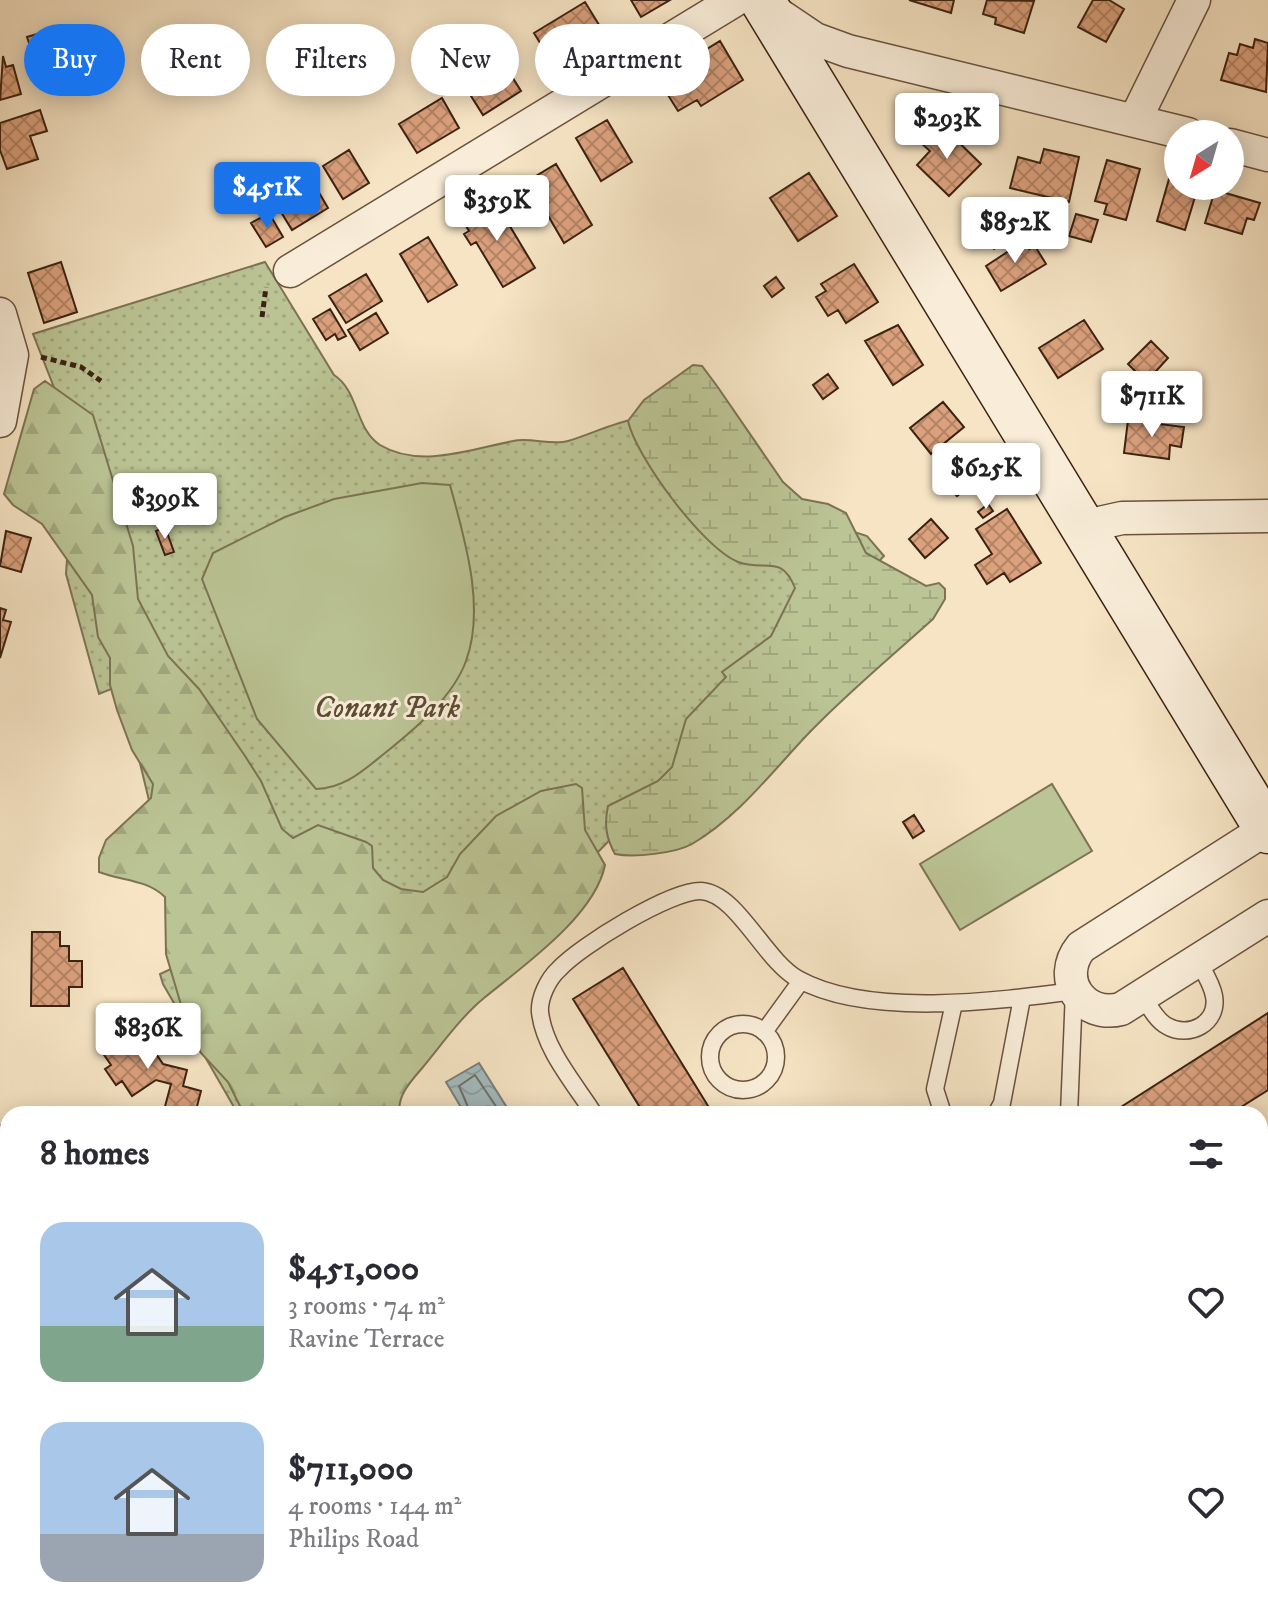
<!DOCTYPE html>
<meta charset="utf-8">
<style>
body{margin:0;font-family:"IM FELL DW Pica",serif;background:#f7f7f7;color:#2b2b33;height:100vh;display:flex;flex-direction:column;font-size:30px;white-space:nowrap}
*{box-sizing:border-box;margin:0}
p{font-size:26px;color:#7c7c81}
.icon{flex:none;width:44px;height:44px;fill:none;stroke:currentColor;stroke-width:2;stroke-linecap:round;stroke-linejoin:round}
.map{position:relative;flex:1;overflow:hidden}
.side{position:absolute;left:0px;top:1106px;width:1268px;height:512px;display:flex;flex-direction:column;background:#fff;border-radius:24px 24px 0 0;box-shadow:0 4px 20px #0003}
.side>*{flex:none}
.guide{position:absolute;left:24px;top:24px;width:800px;height:72px;display:flex;gap:16px}
.needle{width:52px;rotate:217deg}
.tools{position:absolute;left:1164px;top:120px;display:grid;gap:16px}
.tools a{display:grid;place-items:center;width:80px;height:80px;border-radius:50%;background:#fff;box-shadow:0 4px 20px #0003;font-size:40px}
.price{position:absolute;translate:-50% -68px;padding:0 18px;border-radius:8px;background:#fff;color:#222;font-size:26px;line-height:52px;filter:drop-shadow(0 2px 4px #0008)}
.price::after{content:'';position:absolute;left:50%;top:48px;width:24px;height:18px;margin-left:-12px;background:inherit;clip-path:polygon(0 0,100% 0,50% 100%)}
.price.active{background:#1a73e8;color:#fff}
ul{padding:0;list-style:none}
li{display:flex;align-items:center;gap:24px;height:200px;padding:0 40px}
li span{display:grid;place-items:center;flex:none;width:224px;height:160px;border-radius:24px;color:#555}
li>.icon{margin-inline-start:auto}
span .icon{width:96px;height:96px;fill:#fffc;stroke-width:1}
li b{font-size:34px}
h2{display:flex;justify-content:space-between;align-items:center;height:96px;padding:0 40px;font-size:34px}
.pill{padding:0 28px;border-radius:36px;background:#fff;box-shadow:0 4px 20px #0003;font-size:28px;line-height:72px}
.pill.active{background:#1a73e8;color:#fff}
.map>svg:first-child{display:block}
</style>
<div class="map">
<svg width="1268" height="1618" viewBox="0 0 1268 1618">
<defs>
<pattern id="grass-dots" width="8" height="8" patternUnits="userSpaceOnUse" patternTransform="scale(2)"><rect width="8" height="8" fill="#bbc495"/><path d="M2 2h.1M6 6h.1" fill="none" stroke="#a2a87f" stroke-width="1.8" stroke-linecap="round"/></pattern>
<pattern id="forest-firs" width="22" height="20" patternUnits="userSpaceOnUse" patternTransform="scale(2)"><rect width="22" height="20" fill="#bbc495"/><path d="M5 1l3.5 6h-7zM16 11l3.5 6h-7z" fill="#a2a87f"/></pattern>
<pattern id="wetland-marsh" width="20" height="14" patternUnits="userSpaceOnUse" patternTransform="scale(2)"><rect width="20" height="14" fill="#bbc495"/><path d="M1 5h8M5 5V1M11 12h8M15 12V8" fill="none" stroke="#a2a87f"/></pattern>
<pattern id="water-waves" width="16" height="10" patternUnits="userSpaceOnUse" patternTransform="scale(2)"><rect width="16" height="10" fill="#a3bbbf"/><path d="M0 5q4-4 8 0t8 0" fill="none" stroke="#8da0a3"/></pattern>
<pattern id="building-cross-hatch" width="8" height="8" patternUnits="userSpaceOnUse" patternTransform="scale(2)"><rect width="8" height="8" fill="#dba17d"/><path d="M0 0l8 8M0 8l8-8" fill="none" stroke="#b38365"/></pattern>
</defs>
<rect width="100%" height="100%" fill="#f6e4c4"/>
<filter id="stains"><feTurbulence type="fractalNoise" baseFrequency=".0025" numOctaves="4"/><feColorMatrix values="0 0 0 0 .2 0 0 0 0 .09 0 0 0 0 .02 0 0 0 .5 -.17"/></filter>
<radialGradient id="worn" r=".72"><stop offset=".6" stop-color="#630" stop-opacity="0"/><stop offset="1" stop-color="#630" stop-opacity=".3"/></radialGradient>
<path fill="url(#grass-dots)" stroke="#7c7353" stroke-width="2" d="M265 262 334 375C359 391 355 429 380 445 420 469 472 449 513 441 530 437 552 446 568 441 591 434 613 423 638 418L845 529 867 536 884 556 345 1114H238L163 984 160 974 188 961 121 685 99 694 66 574 74 457 55 390 33 334Z
M1260 1582 1268 1590V1618H1189L1194 1610H1260Z"/>
<path fill="url(#forest-firs)" stroke="#7c7353" stroke-width="2" d="M45 381 93 415 133 546 138 599 168 656 199 689 245 756 261 781 282 829 293 838 318 825 366 842 372 846 373 868 383 880 401 889 423 892 447 877 460 854 496 816 541 791 576 784 582 788 585 830 605 865C595 916 523 966 484 998 461 1017 442 1044 423 1067 412 1080 396 1096 400 1114H244L228 1082 201 1053 189 1032 166 954 165 897C146 879 122 881 99 872V858L106 840 151 798 153 784 132 750 117 710 110 685V658L98 637 92 595 42 524 13 505 4 494 34 389Z
M0 1545 8 1558V1610H46L60 1618H0Z
M631 1610H666L665 1618H630Z"/>
<path fill="url(#wetland-marsh)" stroke="#7c7353" stroke-width="2" d="M693 365 702 366 717 386 783 482 802 499 828 504 846 513 866 553 926 586 939 583 945 589V599L933 619C891 657 846 694 807 735 771 773 738 817 692 844 676 853 634 858 615 854 606 838 604 824 608 806L658 781 672 767 686 719 726 677 722 672 771 636 795 588C781 553 765 572 738 562 703 548 636 457 628 421L644 400Z"/>
<path fill="#bbc495" stroke="#7c7353" stroke-width="2" d="M422 483 450 485C464 537 486 607 466 661 453 697 415 729 385 753 365 769 344 789 316 789L257 719 202 579 213 553 285 517 334 499Z
M1052 784 1092 851 960 930 920 864Z"/>
<path fill="url(#water-waves)" stroke="#7a7e79" stroke-width="2" d="M479 1063 511 1114H465L446 1082Z"/>
<g fill="none" stroke-linecap="round" stroke-linejoin="round">
<path stroke="#706e68" stroke-width="2" d="M471 1114 459 1086 475 1075 501 1114"/>
</g>
<path fill="url(#building-cross-hatch)" stroke="#3c2211" stroke-width="2" d="M631 0H670L641 17Z
M909 0H954L951 13Z
M987 0 1034 1 1024 33 995 24 996 18 983 14Z
M1093 0H1109L1124 9 1106 42 1078 27Z
M585 2 607 38 556 69 534 33Z
M316 27 317 43 299 45 297 29Z
M54 29 62 53 35 61 27 37Z
M1255 39 1268 43 1266 92 1221 80 1229 53 1237 55 1240 44 1253 48Z
M720 41 743 80 701 106 697 100 678 111 663 87 682 76 676 68Z
M496 51 521 91 483 115 466 88 484 77 476 63Z
M3 56 6 67 13 65 21 94 0 100Z
M442 98 459 128 417 153 399 124Z
M40 110 47 131 30 136 38 159 7 169 0 150V123Z
M607 120 632 162 601 181 576 138Z
M940 124 981 164 949 196 917 165 930 151 921 143Z
M1044 149 1079 157 1069 202 1010 188 1018 157 1040 163Z
M349 150 369 183 343 199 323 166Z
M1107 160 1140 169 1126 220 1104 214 1107 204 1095 201Z
M556 164 592 225 564 243 543 207 535 212 524 194 531 190 526 182Z
M304 167 328 208 292 230 267 189Z
M809 173 837 216 798 241 770 198Z
M1169 179 1178 181V186L1198 187 1185 230 1157 221Z
M1215 190 1260 203 1254 220 1247 218 1242 234 1205 223Z
M493 198 535 268 503 287 476 242 471 245 464 234 469 231 461 218Z
M269 213 283 237 266 247 251 223Z
M1007 214 1019 234 994 249 982 229Z
M1076 214 1098 220 1091 242 1069 236Z
M428 237 457 285 428 302 400 254Z
M1024 241 1029 249 1035 246 1046 264 1001 291 986 266Z
M61 262 77 312 44 323 28 273Z
M854 264 878 302 846 323 838 310 828 316 816 297 826 291 821 284Z
M366 274 382 301 346 323 329 296Z
M776 277 784 288 772 297 764 286Z
M330 309 346 336 338 340 335 334 326 340 313 319Z
M376 313 388 333 360 350 348 330Z
M1084 320 1103 349 1058 378 1039 348Z
M898 325 923 365 893 385 865 341Z
M1151 341 1168 358 1146 382 1128 364Z
M828 374 838 388 823 399 813 385Z
M943 402 964 427 931 454 910 428Z
M1128 420 1184 427 1181 447 1170 445 1169 459 1124 453Z
M967 446 988 471 957 496 936 472Z
M988 504 993 511 983 518 978 512Z
M1007 509 1041 563 1010 582 1004 573 987 584 975 565 992 554 976 529Z
M931 519 948 538 925 558 909 539Z
M165 527 174 552 165 555 156 531Z
M6 531 31 538 21 572 0 566Z
M0 608 6 610 3 620 11 622 0 658Z
M914 815 924 831 913 838 903 822Z
M32 932H60V946H69V961H82V987H69V1006H31Z
M623 968 713 1114H644L573 999Z
M1268 1013V1090L1230 1114H1110Z
M136 1024 163 1064 187 1070 183 1086 201 1091 195 1114H163L171 1084 156 1080 132 1096 122 1081 116 1085 105 1069 111 1065 100 1049Z
M8 1392V1426L0 1419V1400Z
M200 1610H217L212 1618 198 1613Z
M299 1610H329L341 1618H293Z
M547 1610H584L578 1618H557Z
M769 1610H828L825 1618H766Z
M914 1610H979L976 1618H912Z"/>
<g fill="none" stroke-linecap="round" stroke-linejoin="round">
<g stroke="#6a523e" stroke-width="19">
<path id="service" d="M1143 996C1149 1006 1156 1020 1167 1026 1189 1039 1219 1023 1214 996 1212 984 1204 972 1198 961
M710 1057a33 33 0 1 1 66 0a33 33 0 1 1-66 0Z
M764 1032 801 981
M594 1114C575 1084 544 1049 540 1012 539 998 548 979 559 969 580 946 671 890 701 891 737 893 764 960 798 979 868 1018 998 1001 1074 991L1069 1114
M943 1114 935 1089 954 1003
M996 1114 1002 1103 1022 998
M729 1618 732 1610
M1012 1618 1015 1610"/>
</g>
<g stroke="#6a523e" stroke-width="35">
<path id="minor" d="M772 10 815 39 848 51 1188 134
M1135 120 1194 0
M1230 145 1268 155
M290 271 735 0
M0 314 12 355 0 421
M1081 527 1122 518 1268 516
M1266 829 1081 947C1055 979 1083 1019 1121 1009L1268 916
M0 1142 8 1153
M0 1326 8 1319
M439 1610 451 1618"/>
</g>
<g stroke="#3c2211" stroke-width="47">
<path id="secondary" d="M762 0 1268 831"/>
</g>
<path stroke="#3c2211" stroke-width="5" stroke-dasharray="6 4" stroke-linecap="butt" d="M262 317 266 287
M41 357 81 367 101 381"/>
<use href="#service" stroke="#f9edd9" stroke-width="16"/>
<use href="#minor" stroke="#f9edd9" stroke-width="32"/>
<use href="#secondary" stroke="#f9edd9" stroke-width="44"/>
</g>
<g text-anchor="middle" stroke-width="6" stroke-linejoin="round" paint-order="stroke">
<g font-size="30" font-style="italic" fill="#5c4a32" stroke="#f9edd9">
<text x="387" y="717">Conant Park</text>
</g>
</g>
<rect width="100%" height="100%" filter="url(#stains)"/>
<rect width="100%" height="100%" fill="url(#worn)"/>
</svg>
<div class="tools">
<a><svg class="needle" viewBox="-14 -14 28 28"><path d="M0-13l5 13h-10z" fill="#e53935"/><path d="M0 13l5-13h-10z" fill="#7c7c81"/></svg></a>
</div>
<b class="price" style="left:947px;top:161px">$293K</b>
<b class="price active" style="left:267px;top:230px">$451K</b>
<b class="price" style="left:497px;top:243px">$359K</b>
<b class="price" style="left:1015px;top:265px">$852K</b>
<b class="price" style="left:1152px;top:439px">$711K</b>
<b class="price" style="left:986px;top:511px">$625K</b>
<b class="price" style="left:165px;top:541px">$399K</b>
<b class="price" style="left:148px;top:1071px">$836K</b>
<div class="guide">
<a class="pill active">Buy</a>
<a class="pill">Rent</a>
<a class="pill">Filters</a>
<a class="pill">New</a>
<a class="pill">Apartment</a>
</div>
<section class="side">
<h2>8 homes<svg class="icon" aria-label="filters" viewBox="0 0 24 24"><path d="M4 7h16M4 17h16"/><circle cx="9" cy="7" r="2"/><circle cx="15" cy="17" r="2"/></svg></h2>
<ul>
<li><span style="background:linear-gradient(#a9c7e8 65%,#7fa58c 0)"><svg class="icon" aria-label="home" viewBox="0 0 24 24"><path d="M3 11l9-7 9 7M6 9v11h12V9"/></svg></span><div><b>$451,000</b><p>3 rooms · 74 m²</p><p>Ravine Terrace</p></div><svg class="icon" aria-label="heart" viewBox="0 0 24 24"><path d="M12 20l-8-8c-3-5 5-10 8-4 3-6 11-1 8 4z"/></svg></li>
<li><span style="background:linear-gradient(#a9c7e8 70%,#9aa5b1 0)"><svg class="icon" aria-label="home" viewBox="0 0 24 24"><path d="M3 11l9-7 9 7M6 9v11h12V9"/></svg></span><div><b>$711,000</b><p>4 rooms · 144 m²</p><p>Philips Road</p></div><svg class="icon" aria-label="heart" viewBox="0 0 24 24"><path d="M12 20l-8-8c-3-5 5-10 8-4 3-6 11-1 8 4z"/></svg></li>
</ul>
</section>
</div>
